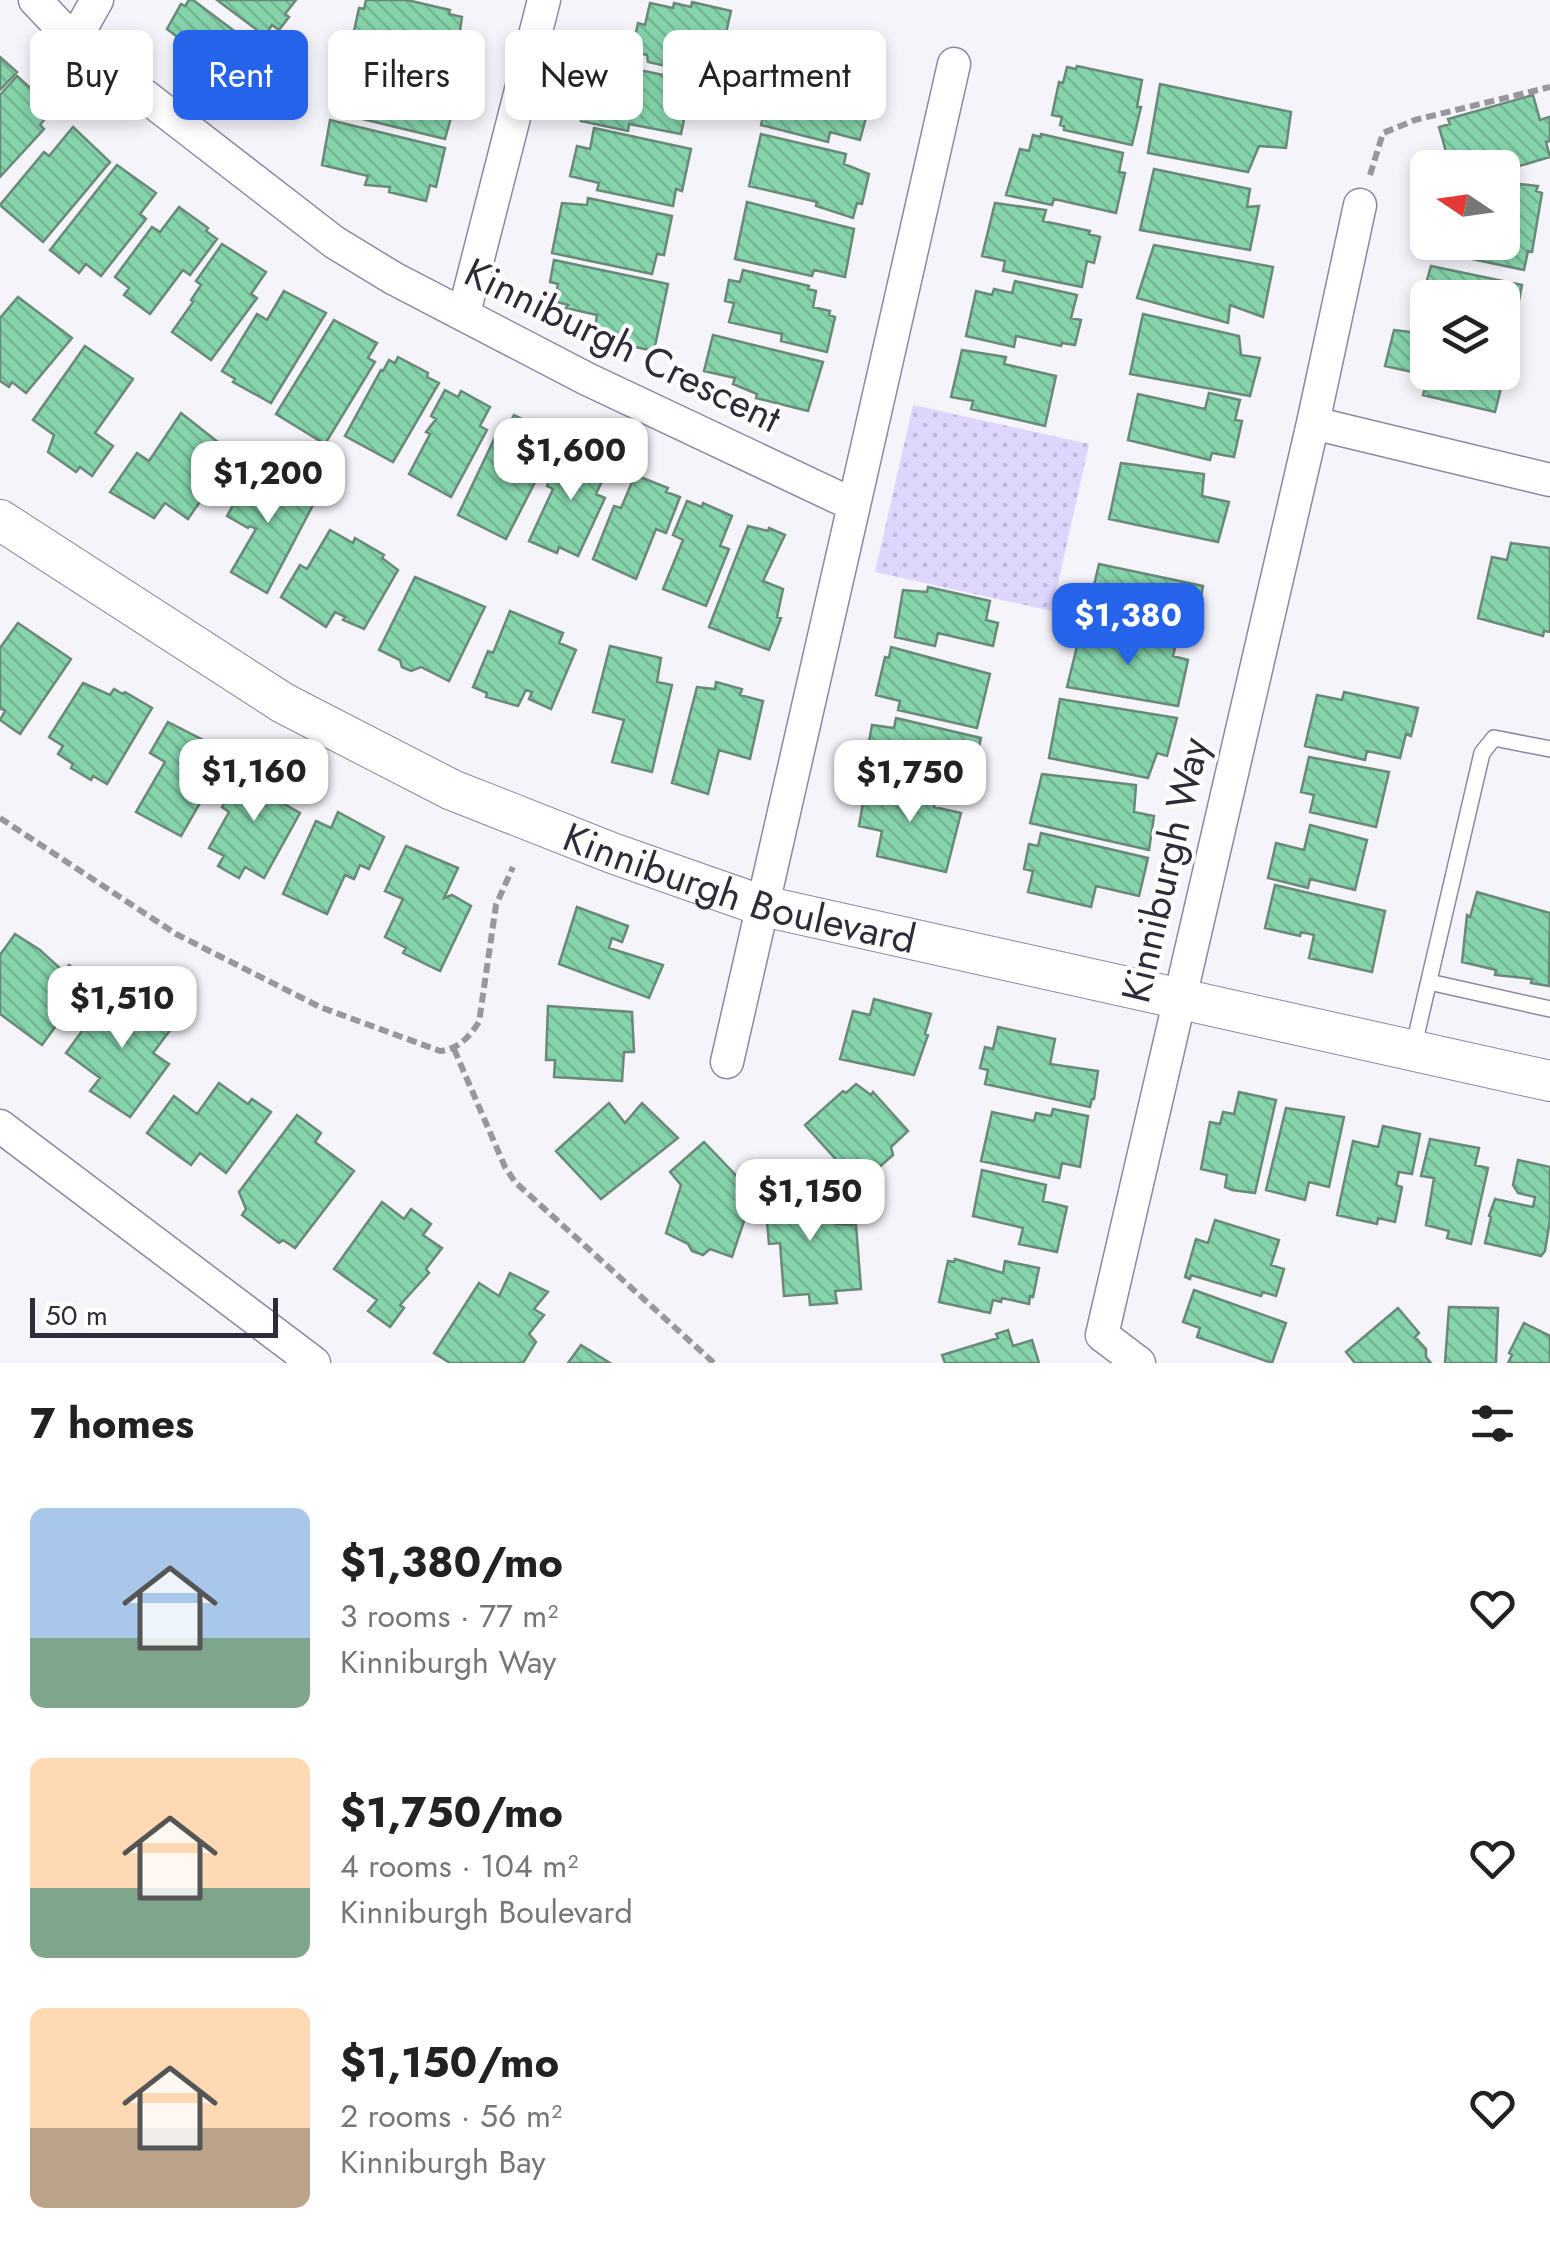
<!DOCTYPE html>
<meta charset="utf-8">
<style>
body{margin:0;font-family:Jost,sans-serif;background:#f6f6f6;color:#222;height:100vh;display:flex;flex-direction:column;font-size:38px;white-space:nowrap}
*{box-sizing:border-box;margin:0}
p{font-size:32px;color:#767676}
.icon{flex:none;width:55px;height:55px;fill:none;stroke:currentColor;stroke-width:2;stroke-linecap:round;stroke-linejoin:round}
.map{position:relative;height:1363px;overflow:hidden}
.panel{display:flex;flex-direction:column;background:#fff;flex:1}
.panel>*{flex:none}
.banner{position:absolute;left:30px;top:30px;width:1000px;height:90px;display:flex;gap:20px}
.needle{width:65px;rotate:283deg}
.controls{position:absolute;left:1410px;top:150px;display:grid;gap:20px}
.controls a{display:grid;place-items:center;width:110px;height:110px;border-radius:15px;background:#fff;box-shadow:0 5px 15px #0003;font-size:50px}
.scale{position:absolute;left:30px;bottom:25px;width:248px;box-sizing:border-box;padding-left:10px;border:5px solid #2f2c39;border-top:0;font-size:28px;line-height:35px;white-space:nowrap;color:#2f2c39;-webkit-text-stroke:8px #fff;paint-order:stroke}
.price{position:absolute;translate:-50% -85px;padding:0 22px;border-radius:20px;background:#fff;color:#222;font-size:32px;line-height:65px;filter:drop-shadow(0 2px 5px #0008)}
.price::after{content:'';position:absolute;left:50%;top:60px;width:30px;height:22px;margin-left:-15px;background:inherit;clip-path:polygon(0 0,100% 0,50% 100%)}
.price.active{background:#2563eb;color:#fff}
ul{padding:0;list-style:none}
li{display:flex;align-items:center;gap:30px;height:250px;padding:0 30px}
li span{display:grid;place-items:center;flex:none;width:280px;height:200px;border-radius:15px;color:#555}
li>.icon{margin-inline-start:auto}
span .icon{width:120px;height:120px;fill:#fffc;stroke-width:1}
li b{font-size:42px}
h2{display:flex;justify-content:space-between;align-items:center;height:120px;padding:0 30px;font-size:42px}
.chip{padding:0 35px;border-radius:15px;background:#fff;box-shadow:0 5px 15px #0003;font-size:35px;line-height:90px}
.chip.active{background:#2563eb;color:#fff}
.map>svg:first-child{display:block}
</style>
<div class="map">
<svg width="1550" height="1363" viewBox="0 0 1550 1363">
<defs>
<pattern id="grass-dots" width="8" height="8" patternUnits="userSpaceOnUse" patternTransform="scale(2.5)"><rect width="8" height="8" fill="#dfd6fd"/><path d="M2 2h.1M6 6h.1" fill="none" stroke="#c0b8da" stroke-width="1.8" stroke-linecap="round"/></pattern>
<pattern id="building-back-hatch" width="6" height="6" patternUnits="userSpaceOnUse" patternTransform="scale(2.5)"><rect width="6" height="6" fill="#85d4ab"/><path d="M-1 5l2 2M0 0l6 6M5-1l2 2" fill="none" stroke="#73b694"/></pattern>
</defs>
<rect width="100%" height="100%" fill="#f6f4fb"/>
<path fill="url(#grass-dots)" d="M913 405 1089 444 1052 611 875 572Z"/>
<path fill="url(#building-back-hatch)" stroke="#6a8978" stroke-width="2.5" d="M189 0H193L285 69 252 112 199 71 207 60 167 29 181 4 185 6Z
M217 0H296L285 14 289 17 279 30 272 25 265 36Z
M366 0H407L450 10 449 14 462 17 455 65 430 59 429 65 354 48 356 37 353 36 359 8 364 9Z
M692 2 731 11 716 77 648 62 647 55 632 51 638 23 645 25 650 3 673 8 674 3 691 7Z
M0 57 17 72 0 90Z
M363 59 427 74 426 77 435 79 433 88 438 89 437 93 452 96 449 110H453L445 139 350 116 354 97 346 96 352 68 360 70Z
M620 66 692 81 681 134 629 124 628 131 581 121 589 84 616 89Z
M1077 66 1142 80 1137 107H1141L1132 145 1064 130V126L1060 125 1062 117 1052 115 1059 82 1063 83 1067 67 1076 69Z
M774 70 858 87 857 91 863 93 859 108 868 110 860 140 830 132 828 142 761 125Z
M17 76 53 109 40 125 44 129 0 177V95Z
M1160 84 1291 112 1286 148 1259 146 1248 172 1148 153Z
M1533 95 1540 120 1549 117 1550 120V141L1546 142 1550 157 1502 171V168H1482L1480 164 1468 167 1465 158 1449 162 1439 127 1450 124 1448 119Z
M330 120 445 148 436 187 430 185 426 201 389 192 390 187 365 185 368 176 322 165Z
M73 127 110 162 43 242 0 205 44 152 49 156Z
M594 128 691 149 682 191 676 189 673 206 597 190 599 183 570 176 577 146 590 149Z
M761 134 846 154 844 164 869 174 862 204 857 203 853 218 816 206 817 202 749 186Z
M1041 134 1123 153 1119 172 1125 173 1116 213 1054 199 1052 205 1006 195 1020 149 1029 151 1033 135 1041 137Z
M117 165 156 193 140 214 146 219 101 276 86 264 79 273 50 250Z
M1154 169 1250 189 1247 207 1259 206 1250 250 1140 230Z
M1502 182 1538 186 1536 191 1542 193 1532 252 1528 251 1524 270 1448 254 1450 242H1502Z
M588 198 672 216 664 255 657 254 652 274 552 253 562 203 587 205Z
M747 202 854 229 845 277 814 270 812 276 735 259Z
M995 203 1046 210 1043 221 1090 231 1089 234 1100 237 1094 263 1087 261 1082 287 1003 271 1005 261 982 256Z
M179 207 208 228 206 231 217 239 190 275 183 270 150 314 124 295 129 288 115 277 152 227 160 232Z
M222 244 266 272 251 294 257 298 211 360 172 332 193 302 191 300 201 285 196 281Z
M1154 245 1273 267 1263 317 1230 305 1228 323 1137 298Z
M554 260 668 284 654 351 626 345 628 340 616 338V333L595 329 597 315 566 308 568 305 554 301 558 284 550 282Z
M1431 266 1522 285 1510 346 1502 345V298H1428V310L1419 308Z
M743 270 809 286 808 289 816 291 813 307 830 311 829 315 835 317 827 352 781 341 782 334 729 322 734 303 725 301 729 280 740 282Z
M1015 281 1077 295 1071 318 1081 320 1075 345 1062 343 1061 346 1016 336 1014 347 966 336 976 291 992 295 994 289 1012 293Z
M284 291 326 313 271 403 233 382 235 379 222 371 257 314 267 320Z
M18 297 72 338 26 393 12 382 9 387 0 381V318Z
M1143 314 1239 336 1241 355 1260 358 1250 396 1130 374Z
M334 320 377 343 368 358 375 362 325 444 276 414Z
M1394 330 1428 334V372L1418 369 1417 373 1385 366Z
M713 335 823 362 808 411 756 398 757 394 733 384 735 378 704 371Z
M85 346 133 379 95 433 113 446 92 476 80 467 76 472 48 452 54 435 33 420Z
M962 350 1006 357 1004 364 1056 376 1045 426 971 409 973 401 951 397Z
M398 357 428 373 427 377 439 383 393 462 345 436 381 370 383 371 389 360 395 363Z
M1429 372H1498L1497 379 1503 380 1495 412 1423 395Z
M445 390 458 397 461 391 490 407 480 426 487 430 451 497 409 474 430 434 426 432 436 419 431 416Z
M1209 393 1240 400 1235 420 1242 421 1234 457 1212 453 1210 460 1128 440 1138 394 1205 409Z
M181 413 233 454 188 519 165 503 154 518 110 492 137 453 149 461Z
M514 415 549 432 547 437 556 441 506 539 458 515 498 431 505 435Z
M565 446 609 466 596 494 605 498 578 556 559 547 557 553 529 541 553 489 547 486Z
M1121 463 1204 474 1202 496 1229 502 1218 542 1109 519Z
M255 466 302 490 298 496 313 505 267 593 231 572 256 529 250 526 248 528 227 516Z
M635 475 668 488 666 492 680 497 666 533 656 529 636 579 593 559 614 506 621 508Z
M687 501 702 507 703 503 732 516 720 546 729 549 706 606 663 589 683 540 673 535Z
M748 526 768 531 769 528 785 535 763 581 783 589 777 617 781 618 769 650 709 627Z
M330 530 353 543 355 538 384 555 382 558 398 570 364 629 343 620 345 617 335 612 326 627 281 597 300 565 307 569Z
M1511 543 1550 548V632L1544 631 1543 636 1478 618 1492 557 1507 560Z
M1099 564 1203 586 1195 629 1172 622 1168 635 1087 615Z
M415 577 485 607 449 681 421 667 411 671 402 667 400 660 379 650Z
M928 587 990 601 986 620 998 623 993 646 938 633 935 646 895 637 903 590 927 592Z
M510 611 563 633 559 643 576 650 551 709 529 699 532 692 526 690 518 706 486 697 487 693 473 687 488 651 493 653Z
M18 623 71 659 20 734 0 720 5 711 0 708V648Z
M1081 630 1176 644 1173 656 1188 660 1178 706 1067 687Z
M610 646 661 658 657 682 672 685 652 772 612 762 624 720 593 712Z
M891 647 990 674 977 728 898 710 900 701 876 695 885 657 889 658Z
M716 682 742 689 740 695 763 701 750 759 719 750 708 794 672 783 697 687 715 689Z
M83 683 110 695 114 689 123 694 125 692 152 708 107 784 93 776 91 780 71 768 73 764 58 754 63 746 49 737Z
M1344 692 1418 708 1411 736 1406 734 1400 758 1367 751 1365 760 1305 746 1317 695 1342 700Z
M1060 699 1177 718 1167 756 1157 753 1148 778 1049 758Z
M896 718 981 738 968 792 913 779 911 785 863 774 872 725 894 728Z
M168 722 217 747 207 763 219 770 181 836 136 812 165 762 150 753Z
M1309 757 1389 772 1376 827 1310 812 1314 795 1301 792Z
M245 764 287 786 279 801 300 813 264 878 245 867 239 878 218 866 224 856 209 848 229 812 222 807Z
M1042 774 1136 785 1134 812 1154 816 1149 850 1030 823Z
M867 779 937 796 934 807 961 813 946 872 877 856 882 831 859 826Z
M338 812 384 837 369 869 360 865 354 879 345 875 327 914 283 894 316 821 331 828Z
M1310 825 1367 840 1355 890 1310 879 1308 888 1268 878 1276 843 1304 850Z
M1041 833 1148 858 1139 896 1096 886 1091 907 1028 892 1033 871 1024 869 1029 844 1038 846Z
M406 846 458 868 444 898 452 895 471 906 440 971 403 953 406 948 385 937 403 899 385 891Z
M1275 885 1385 911 1372 972 1309 958 1314 935 1301 932 1300 936 1265 928Z
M1477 892 1550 913 1549 986 1531 983 1532 979 1495 975 1496 970 1462 962 1467 915 1470 917Z
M577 907 628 926 622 942 612 938 609 948 663 965 649 998 559 964Z
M15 934 40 950 64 972 69 965 89 980 42 1045 0 1014V955Z
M114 987 171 1029 153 1053 169 1064 130 1117 90 1091 100 1078 66 1053Z
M874 999 931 1014 925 1034 928 1035 914 1075 840 1059 853 1011 870 1015Z
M548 1006 632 1012 634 1052H624L622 1081 554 1077 555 1060H546Z
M998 1027 1055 1039 1050 1064 1098 1071 1094 1099H1092L1090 1107 985 1084 988 1070 980 1068 985 1047 993 1049Z
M219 1083 248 1104 252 1099 271 1112 226 1173 200 1153 191 1165 147 1133 174 1096 197 1114Z
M856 1084 871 1095 873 1092 908 1131 891 1147 893 1155 859 1185 805 1125 843 1091 846 1093Z
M1239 1092 1276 1100 1255 1193 1232 1190 1225 1187 1227 1175 1201 1169 1210 1122 1220 1124 1223 1112 1234 1114Z
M609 1103 625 1123 642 1103 678 1138 601 1199 556 1151Z
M1286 1108 1344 1117 1329 1187 1309 1182 1305 1200 1266 1190Z
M1053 1109 1088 1116 1080 1167 1062 1163 1059 1178 981 1161 992 1112 1034 1121 1036 1113 1051 1116Z
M297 1115 321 1133 315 1142 354 1171 295 1248 283 1240 279 1243 242 1215 246 1209 239 1192Z
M1383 1126 1420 1134 1412 1174 1399 1172 1396 1185 1402 1187 1395 1222 1378 1218 1377 1224 1337 1215 1353 1141 1378 1147Z
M1430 1139 1479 1148 1475 1165 1488 1168 1471 1244 1447 1238 1449 1231 1426 1225 1434 1178 1421 1176Z
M704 1142 746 1186 742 1204 749 1206 732 1257 710 1249 703 1255 692 1251 688 1244 666 1233 681 1185 670 1172Z
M1518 1160 1550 1167V1220L1545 1251 1541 1256 1485 1243 1491 1217 1489 1216 1495 1199 1533 1207 1535 1197 1518 1193 1513 1185Z
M982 1170 1046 1185 1043 1201 1067 1207 1057 1252 1019 1244 1023 1228 973 1216Z
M802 1174 808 1229 811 1228 810 1219 835 1217 836 1224 856 1225 861 1289 835 1291 837 1303 810 1305 809 1294 784 1296 780 1243 769 1244 763 1176Z
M382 1202 404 1219 411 1209 431 1224 423 1235 442 1248 426 1269 429 1273 400 1305 404 1308 390 1327 368 1311 377 1300 334 1269Z
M1215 1220 1279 1240 1271 1265 1284 1269 1276 1296 1263 1292 1261 1296 1191 1275 1190 1279 1185 1277 1196 1239 1208 1243Z
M955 1259 1003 1273 1005 1261 1039 1268 1033 1297 1030 1296 1029 1304 1002 1298 1001 1302 993 1300 990 1313 939 1302 948 1261 954 1262Z
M510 1273 548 1292 534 1309 544 1315 529 1334 536 1342 523 1363H450L434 1353 479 1283 499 1296Z
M1194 1290 1286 1323 1272 1363 1197 1337 1200 1328 1183 1322Z
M1449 1307 1498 1308 1496 1363H1445Z
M1398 1308 1419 1333 1415 1337 1426 1349V1357L1431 1363H1355L1346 1352Z
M1524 1323 1550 1336V1363H1508L1512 1355 1509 1353Z
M1008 1330 1013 1346 1032 1340 1039 1363H945L942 1355 998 1338 996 1334Z
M581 1345 610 1363H568Z"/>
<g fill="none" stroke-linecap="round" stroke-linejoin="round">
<g stroke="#8e87a4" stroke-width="18">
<path id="service" d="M1429 982 1550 1009
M1413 1049 1482 753 1494 738 1550 749"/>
</g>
<g stroke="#8e87a4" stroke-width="35">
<path id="minor" d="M35 0 74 41 334 242 393 278 587 379 854 505 727 1062
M74 41 97 0
M464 313 544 0
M1313 423 1550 480
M854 505 954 64
M0 1126 314 1363
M1139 1363 1102 1335 1313 423 1360 205"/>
</g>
<g stroke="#8e87a4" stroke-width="42">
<g id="tertiary">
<path id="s1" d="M0 520 283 703 452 790 612 853 763 906 1550 1081"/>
</g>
</g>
<path stroke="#9996a0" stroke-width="6" stroke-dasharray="10 5" stroke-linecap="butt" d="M1370 175 1383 133 1415 120 1550 87
M0 818 176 934 320 1007 440 1051C459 1049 469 1037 479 1022L496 905 513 867
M454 1049 505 1167 515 1182 714 1363"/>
<use href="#service" stroke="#fff" stroke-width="15"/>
<use href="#minor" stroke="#fff" stroke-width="32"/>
<use href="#tertiary" stroke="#fff" stroke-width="40"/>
</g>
<g text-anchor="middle" stroke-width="8" stroke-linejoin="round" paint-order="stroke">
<g font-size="40" fill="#2f2c39" stroke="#fff">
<text transform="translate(623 345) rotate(26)" y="14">Kinniburgh Crescent</text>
<text transform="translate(1165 870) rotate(-77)" y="14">Kinniburgh Way</text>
<text dy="14" stroke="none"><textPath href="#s1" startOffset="832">Kinniburgh Boulevard</textPath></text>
</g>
</g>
</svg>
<div class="controls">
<a><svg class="needle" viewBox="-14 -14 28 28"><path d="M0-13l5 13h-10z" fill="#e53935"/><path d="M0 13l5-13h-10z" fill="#767676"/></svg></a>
<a><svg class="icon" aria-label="layers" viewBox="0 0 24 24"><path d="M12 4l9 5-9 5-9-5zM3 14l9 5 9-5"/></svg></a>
</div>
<div class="scale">50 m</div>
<b class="price" style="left:571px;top:503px">$1,600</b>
<b class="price" style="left:268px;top:526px">$1,200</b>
<b class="price active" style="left:1128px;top:668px">$1,380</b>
<b class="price" style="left:254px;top:824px">$1,160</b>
<b class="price" style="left:910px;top:825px">$1,750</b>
<b class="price" style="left:122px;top:1051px">$1,510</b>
<b class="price" style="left:810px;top:1244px">$1,150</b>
<div class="banner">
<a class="chip">Buy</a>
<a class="chip active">Rent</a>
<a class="chip">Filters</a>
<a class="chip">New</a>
<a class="chip">Apartment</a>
</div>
</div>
<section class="panel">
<h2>7 homes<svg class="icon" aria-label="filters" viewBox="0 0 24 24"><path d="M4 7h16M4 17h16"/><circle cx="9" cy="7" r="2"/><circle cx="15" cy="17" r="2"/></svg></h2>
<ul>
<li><span style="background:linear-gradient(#a9c7e8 65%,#7fa58c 0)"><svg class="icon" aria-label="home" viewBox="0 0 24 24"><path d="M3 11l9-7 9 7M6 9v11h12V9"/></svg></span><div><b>$1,380/mo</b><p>3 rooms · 77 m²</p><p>Kinniburgh Way</p></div><svg class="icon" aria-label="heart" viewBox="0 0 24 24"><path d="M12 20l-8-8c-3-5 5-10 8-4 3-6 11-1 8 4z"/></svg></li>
<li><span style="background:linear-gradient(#ffd9b3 65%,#7fa58c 0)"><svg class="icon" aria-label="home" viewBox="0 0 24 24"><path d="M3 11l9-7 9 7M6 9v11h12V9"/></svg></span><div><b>$1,750/mo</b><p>4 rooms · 104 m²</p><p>Kinniburgh Boulevard</p></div><svg class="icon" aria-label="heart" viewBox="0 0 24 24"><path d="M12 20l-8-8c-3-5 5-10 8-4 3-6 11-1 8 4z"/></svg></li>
<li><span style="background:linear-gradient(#ffd9b3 60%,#b9a48a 0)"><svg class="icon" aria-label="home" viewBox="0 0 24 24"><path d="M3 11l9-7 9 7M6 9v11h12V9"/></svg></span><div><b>$1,150/mo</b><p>2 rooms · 56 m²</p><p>Kinniburgh Bay</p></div><svg class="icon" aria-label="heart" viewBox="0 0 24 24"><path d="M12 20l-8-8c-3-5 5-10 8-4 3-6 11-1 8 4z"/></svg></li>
</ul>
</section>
